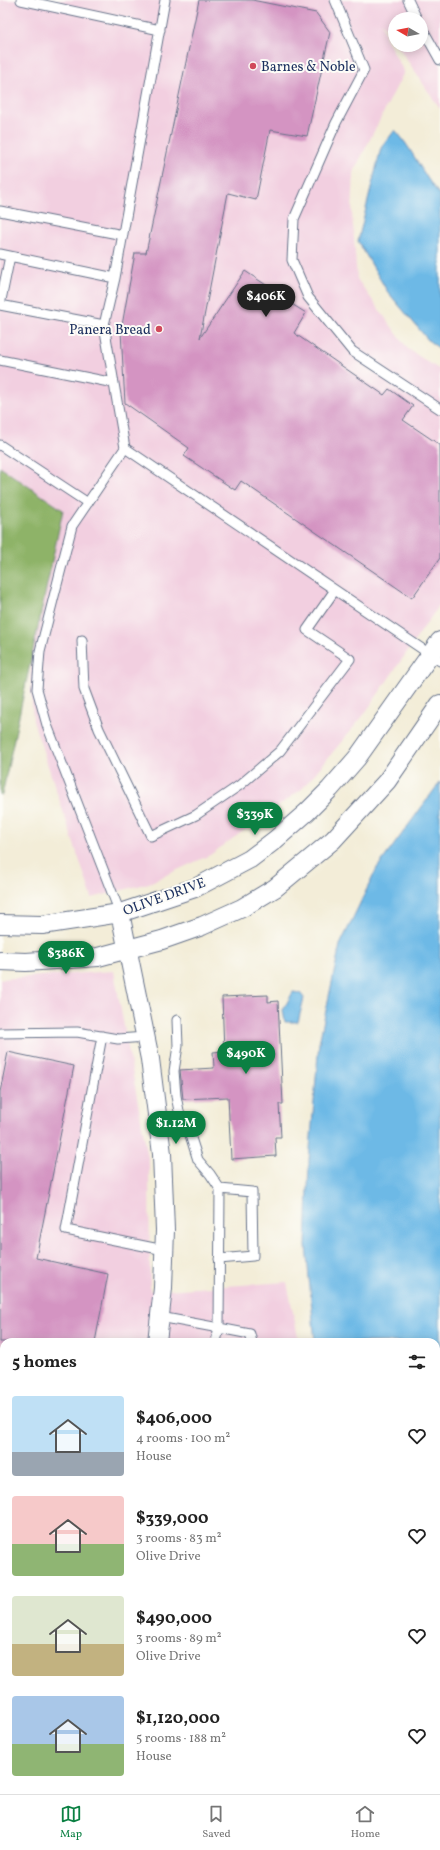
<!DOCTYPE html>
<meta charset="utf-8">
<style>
body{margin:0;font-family:Vollkorn,serif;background:#f6f6f6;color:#222;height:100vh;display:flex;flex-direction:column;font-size:15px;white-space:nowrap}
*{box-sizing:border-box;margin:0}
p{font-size:13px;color:#767676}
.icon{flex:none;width:22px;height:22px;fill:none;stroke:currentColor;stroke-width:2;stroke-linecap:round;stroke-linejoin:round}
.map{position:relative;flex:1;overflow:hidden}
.details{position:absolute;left:0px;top:1338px;width:440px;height:456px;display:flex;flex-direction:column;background:#fff;border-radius:12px 12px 0 0;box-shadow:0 2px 10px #0003}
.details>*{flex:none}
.needle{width:26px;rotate:279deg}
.buttons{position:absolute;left:388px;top:12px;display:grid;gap:8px}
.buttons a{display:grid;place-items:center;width:40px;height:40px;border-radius:50%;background:#fff;box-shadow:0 2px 10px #0003;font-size:20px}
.price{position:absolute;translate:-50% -34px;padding:0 9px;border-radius:14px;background:#0b8043;color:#fff;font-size:13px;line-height:26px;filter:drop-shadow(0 1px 2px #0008)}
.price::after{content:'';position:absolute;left:50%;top:24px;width:12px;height:9px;margin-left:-6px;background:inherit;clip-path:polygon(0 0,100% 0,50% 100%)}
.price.current{background:#222;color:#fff}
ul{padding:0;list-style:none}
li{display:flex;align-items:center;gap:12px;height:100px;padding:0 12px}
li span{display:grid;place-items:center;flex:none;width:112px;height:80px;border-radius:4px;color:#555}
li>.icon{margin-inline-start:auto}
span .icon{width:48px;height:48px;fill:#fffc;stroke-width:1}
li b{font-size:17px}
h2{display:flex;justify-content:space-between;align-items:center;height:48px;padding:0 12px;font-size:17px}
.dock{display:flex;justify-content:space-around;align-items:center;height:56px;border-top:1px solid #e0e0e0;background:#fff;font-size:11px;color:#767676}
.dock a{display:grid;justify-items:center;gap:2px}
.dock .current{color:#0b8043}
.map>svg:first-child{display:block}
</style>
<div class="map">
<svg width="440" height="1794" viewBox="0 0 440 1794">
<rect width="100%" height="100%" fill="#fdfcf7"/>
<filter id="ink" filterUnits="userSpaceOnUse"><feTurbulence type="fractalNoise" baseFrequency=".025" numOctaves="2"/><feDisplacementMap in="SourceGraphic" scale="8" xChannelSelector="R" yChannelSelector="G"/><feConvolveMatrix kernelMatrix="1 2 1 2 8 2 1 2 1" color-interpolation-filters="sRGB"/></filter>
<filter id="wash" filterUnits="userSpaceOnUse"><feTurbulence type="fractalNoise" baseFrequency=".012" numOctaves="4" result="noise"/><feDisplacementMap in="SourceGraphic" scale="16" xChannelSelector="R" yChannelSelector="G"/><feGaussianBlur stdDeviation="0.9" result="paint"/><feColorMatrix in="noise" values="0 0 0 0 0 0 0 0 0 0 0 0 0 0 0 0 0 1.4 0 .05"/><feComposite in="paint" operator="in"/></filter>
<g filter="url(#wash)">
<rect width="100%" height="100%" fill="#f3edd8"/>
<path fill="#f2cfe0" d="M0 0H440V109L397 45H421V19H395V42L381 22 386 38 404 72 354 171 352 213 357 279 408 349 440 370V604L363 716 302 789 210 855 149 883 92 898 33 721 30 677 53 513 0 472Z
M114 971 149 1163 150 1291 287 1282 299 1342H4V1734L0 1736V979Z"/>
<path fill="#b3d177" stroke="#67806a" d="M436 1703H440V1794H99L104 1790H436Z"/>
<path fill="#8eb368" stroke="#547163" d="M0 467 63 510 2 795H0Z"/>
<path fill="#6db9e6" stroke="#4474a2" d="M395 130C413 149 422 175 440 195V349L429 341 387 291 358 241 381 148Z
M440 782V1586L436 1585V1342H315L306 1246 309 1160 319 1043 340 945 377 868Z
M293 992 300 993 304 998 298 1022H285L283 1010Z"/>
<g id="blocks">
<path fill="#d494c2" d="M199 0H252L316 13 330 32 307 136 270 130 256 200 228 193 200 338 245 271 272 289 271 291 306 313 294 333 384 395 389 389 413 406 403 420 440 445V558L412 598 241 481 235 490 184 456 189 448 125 403 121 331 135 253H146Z
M268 995V1002L278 1001 283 1104H279L281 1137H275L276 1156 231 1159 228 1097 183 1099 180 1070 214 1068 213 1052 224 1051 222 997Z
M8 1052 74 1066 36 1258 108 1274 95 1342H0V1092Z"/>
</g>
</g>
<g filter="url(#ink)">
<use href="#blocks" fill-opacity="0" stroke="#677289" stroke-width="1"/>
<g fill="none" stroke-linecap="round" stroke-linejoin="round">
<g stroke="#677289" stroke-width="11">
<path id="service" d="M21 0 160 30
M165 0 115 278 104 325 125 448 440 661
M335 0 364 70 336 123 294 219 292 260 308 297 352 351 440 409
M408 0 417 19
M421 26 440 60
M0 211 123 235
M0 254 115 278
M0 305 104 325
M0 305 10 256
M0 360 114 383
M0 445 88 503
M82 640 84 689 99 729 151 836 196 815 240 785 280 751 350 659 307 630 335 590
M120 913 47 725 37 689 40 651 72 526 125 448
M0 1033 77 1032 118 1039 146 1037
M102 1036 66 1230 164 1250
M219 1259 253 1256 252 1192 220 1189
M160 1317 219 1328 220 1189 210 1174 198 1160 189 1132 180 1116 176 1096 174 1071 178 1046 177 1020
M216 1342 219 1328 250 1334 252 1342
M0 1557 4 1537
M0 1588 4 1589
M167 1794 168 1790
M294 1794 295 1790"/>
</g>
<g stroke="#677289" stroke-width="20">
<path id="minor" d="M120 913 150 1059 162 1154 165 1230 163 1288 157 1342
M0 924 42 925 120 913 195 888 250 859 275 840 307 812 330 789 357 758 440 641
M0 961 26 962 98 957 162 940 202 926 242 908 275 888 333 840 387 781 440 704
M436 1631 440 1630
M436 1669 440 1668
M0 1755 4 1754
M4 1794 13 1790"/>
</g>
<use href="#service" stroke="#fff" stroke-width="9"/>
<use href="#minor" stroke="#fff" stroke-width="18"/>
</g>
</g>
<g fill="#d1495b" stroke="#fdfcf7" stroke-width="1.5">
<circle cx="253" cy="66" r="4"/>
<circle cx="159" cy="329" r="4"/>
</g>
<g text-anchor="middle" stroke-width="4" stroke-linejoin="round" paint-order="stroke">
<g font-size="14" fill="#1b2f5e" stroke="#fdfcf7" text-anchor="start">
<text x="261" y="71">Barnes &amp; Noble</text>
<text x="151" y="334" text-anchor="end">Panera Bread</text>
</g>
<g font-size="14" fill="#1b2f5e" stroke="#fdfcf7">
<text transform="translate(164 896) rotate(-20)" y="5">OLIVE DRIVE</text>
</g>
</g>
</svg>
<div class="buttons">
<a><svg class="needle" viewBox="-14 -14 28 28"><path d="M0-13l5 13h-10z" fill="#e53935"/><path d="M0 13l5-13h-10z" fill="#767676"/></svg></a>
</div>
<b class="price current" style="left:266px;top:318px">$406K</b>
<b class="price" style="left:255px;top:836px">$339K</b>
<b class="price" style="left:66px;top:975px">$386K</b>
<b class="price" style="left:246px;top:1075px">$490K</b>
<b class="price" style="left:176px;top:1145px">$1.12M</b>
<section class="details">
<h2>5 homes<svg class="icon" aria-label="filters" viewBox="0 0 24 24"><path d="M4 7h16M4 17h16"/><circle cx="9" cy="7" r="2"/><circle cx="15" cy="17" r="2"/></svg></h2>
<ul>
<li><span style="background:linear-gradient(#bfe0f5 70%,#9aa5b1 0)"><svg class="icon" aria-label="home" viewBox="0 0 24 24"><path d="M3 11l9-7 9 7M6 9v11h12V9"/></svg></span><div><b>$406,000</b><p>4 rooms · 100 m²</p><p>House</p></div><svg class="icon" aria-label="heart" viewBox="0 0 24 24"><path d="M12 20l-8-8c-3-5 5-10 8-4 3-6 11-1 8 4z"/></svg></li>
<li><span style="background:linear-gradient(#f6c9c9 60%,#8fb573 0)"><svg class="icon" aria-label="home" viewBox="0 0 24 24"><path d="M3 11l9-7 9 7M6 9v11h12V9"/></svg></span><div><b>$339,000</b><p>3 rooms · 83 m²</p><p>Olive Drive</p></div><svg class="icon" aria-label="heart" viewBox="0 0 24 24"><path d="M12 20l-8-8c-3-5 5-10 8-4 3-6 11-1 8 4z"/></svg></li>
<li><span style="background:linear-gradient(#dfe7d0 60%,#c2b280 0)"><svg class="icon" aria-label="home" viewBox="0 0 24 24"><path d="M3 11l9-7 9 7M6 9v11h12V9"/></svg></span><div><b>$490,000</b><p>3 rooms · 89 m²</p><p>Olive Drive</p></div><svg class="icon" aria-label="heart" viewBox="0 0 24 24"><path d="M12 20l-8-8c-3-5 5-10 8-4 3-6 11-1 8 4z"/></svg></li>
<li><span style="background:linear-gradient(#a9c7e8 60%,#8fb573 0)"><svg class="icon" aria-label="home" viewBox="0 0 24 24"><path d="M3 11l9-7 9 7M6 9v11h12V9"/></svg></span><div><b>$1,120,000</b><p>5 rooms · 188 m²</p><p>House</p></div><svg class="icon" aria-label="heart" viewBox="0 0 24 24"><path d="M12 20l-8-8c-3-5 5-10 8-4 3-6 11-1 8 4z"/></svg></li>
</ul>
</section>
</div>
<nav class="dock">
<a class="current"><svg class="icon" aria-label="map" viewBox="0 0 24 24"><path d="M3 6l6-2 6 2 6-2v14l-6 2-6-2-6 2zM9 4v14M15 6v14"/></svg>Map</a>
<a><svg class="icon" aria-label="saved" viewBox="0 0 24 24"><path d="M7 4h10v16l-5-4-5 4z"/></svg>Saved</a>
<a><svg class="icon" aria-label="home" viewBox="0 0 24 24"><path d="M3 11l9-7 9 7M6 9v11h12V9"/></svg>Home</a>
</nav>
